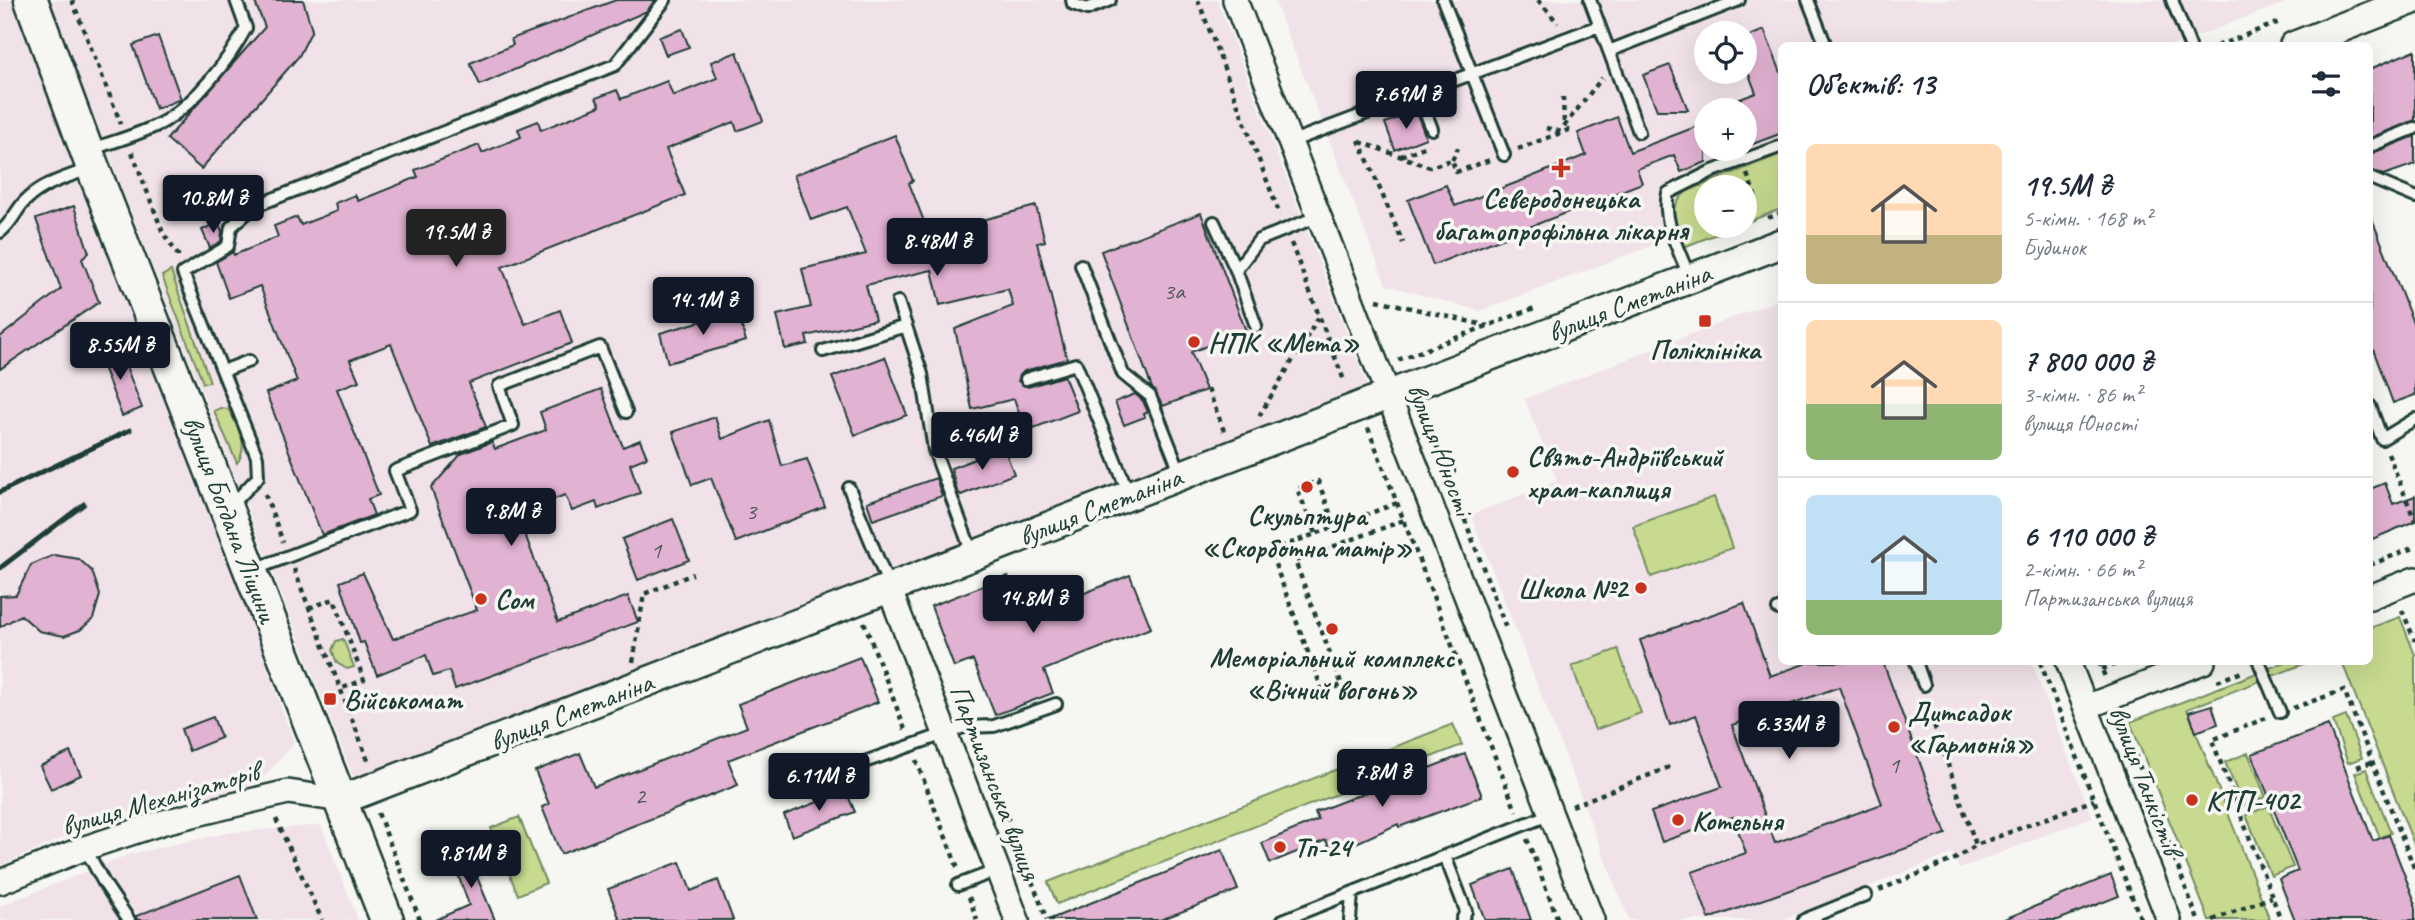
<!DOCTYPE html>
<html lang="uk">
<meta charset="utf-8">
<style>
body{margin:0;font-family:Caveat,sans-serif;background:#f2f2f3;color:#1f2937;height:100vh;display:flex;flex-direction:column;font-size:26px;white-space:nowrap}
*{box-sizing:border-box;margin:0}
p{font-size:23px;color:#747a83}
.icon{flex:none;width:38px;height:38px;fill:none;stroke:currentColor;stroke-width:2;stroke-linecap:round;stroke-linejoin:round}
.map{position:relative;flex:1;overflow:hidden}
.panel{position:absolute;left:1778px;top:42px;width:595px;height:623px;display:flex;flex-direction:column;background:#fff;border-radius:10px;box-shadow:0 7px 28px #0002}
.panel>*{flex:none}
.buttons{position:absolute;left:1694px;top:21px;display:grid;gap:14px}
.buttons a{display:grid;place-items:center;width:63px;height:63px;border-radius:50%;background:#fff;box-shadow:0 7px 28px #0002;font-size:35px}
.price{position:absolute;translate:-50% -60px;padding:0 16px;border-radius:7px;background:#111827;color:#fff;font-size:23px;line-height:46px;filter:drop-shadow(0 2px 4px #0008)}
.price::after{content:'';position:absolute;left:50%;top:42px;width:21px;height:16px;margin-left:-10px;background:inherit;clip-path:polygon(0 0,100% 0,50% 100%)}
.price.selected{background:#222;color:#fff}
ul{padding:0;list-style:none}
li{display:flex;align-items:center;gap:21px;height:175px;padding:0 28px}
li+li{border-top:2px solid #e0e1e3}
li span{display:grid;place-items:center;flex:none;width:196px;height:140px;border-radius:10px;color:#555}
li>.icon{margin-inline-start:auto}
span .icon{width:84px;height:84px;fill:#fffc;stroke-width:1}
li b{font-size:30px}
h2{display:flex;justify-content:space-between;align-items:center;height:84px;padding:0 28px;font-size:30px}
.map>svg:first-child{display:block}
</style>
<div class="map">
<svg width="2415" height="920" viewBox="0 0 2415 920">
<rect width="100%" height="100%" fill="#f6f6f2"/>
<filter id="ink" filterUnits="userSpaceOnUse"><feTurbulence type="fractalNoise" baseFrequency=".0143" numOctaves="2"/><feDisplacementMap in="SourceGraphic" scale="14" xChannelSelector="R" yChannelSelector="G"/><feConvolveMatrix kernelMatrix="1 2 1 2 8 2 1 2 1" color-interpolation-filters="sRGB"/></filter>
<g filter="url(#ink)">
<path fill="#f0e2e8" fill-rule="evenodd" d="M0 0H15L204 489 294 743 262 779 227 795 160 803 80 830 0 866Z
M48 0H1217L1369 390 357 787Z
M1274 0H2293L2173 45 1782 46 1781 196 1745 187H1706V225L1480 311 1386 285ZM1706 33H1745V72H1706ZM1706 110H1745V149H1706Z
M1781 299 1782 662H2031L2092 817 1959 869 1953 853 1782 920H1629L1471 515 1557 481 1525 399Z
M321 825 358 920H0V906L130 854 227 833Z"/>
<path fill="#c7da8f" stroke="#738c62" stroke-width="2" d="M1781 154V209L1745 223V187H1706V226H1737L1684 247C1674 221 1664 212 1687 191Z
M171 271 210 382 203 383 162 276Z
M220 408 228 409C238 425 250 446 237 463L214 411Z
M1714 497 1732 548 1651 577 1633 526Z
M2400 617 2415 655V847L2342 662H2370V628Z
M343 639 354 667 347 669 337 663 332 650 336 641Z
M1618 649 1641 713 1595 730 1572 666Z
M2285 662H2309L2187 709 2270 920H2209L2130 722Z
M2346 716 2362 758 2348 763 2333 721Z
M1453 724 1462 745 1057 904 1048 882Z
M2248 753 2266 797 2243 806 2225 762Z
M2366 769 2391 833 2380 838 2355 773Z
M2268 806 2293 867 2271 876 2246 815Z
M519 817 546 883 518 895 491 828Z"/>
<path fill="#e2b2d2" stroke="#1f3d34" stroke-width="2" fill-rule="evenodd" d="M254 0H303L312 30 299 56 201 169 167 139 265 27Z
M616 0H655L647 11 480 85 470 63 513 45 511 39Z
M682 29 689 47 666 55 659 37Z
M1764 30 1782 75V133L1745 147V110L1714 109 1756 93 1745 64V38Z
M158 36 181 99 156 109 133 45Z
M2415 50V120L2370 138V69Z
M737 52 763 121 737 131 734 122 666 149 685 195 502 267 525 324 560 310 572 343 469 383 486 427 432 447 391 344 350 360 359 381 337 389 379 495 368 499 374 515 322 535 266 393 297 381 260 286 229 298 216 262 233 252 234 255 278 237 274 226 297 217 301 225 337 211 335 203 355 195 358 201 418 177 415 170 479 145 482 153 521 137 518 129 538 121 541 130 600 106 596 98 617 90 621 99 667 81 673 96 717 78 711 62Z
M1670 65 1688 110H1657L1643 75Z
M1416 111 1426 138 1395 150 1385 123Z
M1617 117 1630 152 1706 123V162L1681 172 1674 155 1637 169 1642 183 1433 265 1408 200 1446 185 1455 206 1526 179 1586 155 1578 133Z
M895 135 913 181 909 183 929 234 1036 206 1045 241 1037 243 1067 359 1024 371 1018 381 1028 387 1064 376 1078 411 1026 431 1014 399 972 409 955 329 1013 306 1008 289 940 305 932 270 866 285 875 320 806 336 808 344 785 349 777 315 811 307 802 269 866 254 847 207 811 220 794 175Z
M2415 136V164L2384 175 2370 170V154Z
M74 206 89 253 82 259 99 302 0 369V337L61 289 36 219Z
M1201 213 1246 331 1191 352 1206 390 1163 406 1152 388 1101 251Z
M2370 214 2415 328V395L2393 403 2370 341Z
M218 222 222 231 221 241 210 248 202 230Z
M737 311 746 341 668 363 660 333Z
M119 348 142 408 122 416 99 356Z
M885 357 907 415 855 435 832 377Z
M601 389 623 447 640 440 647 457 630 464 640 493 598 509 596 502 572 511 565 495 517 513 558 622 628 596 638 622 455 689 449 671 433 676 426 655 377 675 364 642 360 643 340 582 363 573 393 639 477 610 431 488 461 454 492 442 495 449 546 430 540 412Z
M1135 394 1143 401 1148 412 1144 414 1145 417 1124 425 1115 402Z
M715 417 722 439 769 420 782 466 807 459 825 507 736 542 711 478 692 485 673 432Z
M1004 448 1014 474 961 495 957 491 951 468Z
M936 478 942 496 873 520 867 502Z
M2385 483 2393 504 2415 496V521L2370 540V489Z
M673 519 689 560 638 580 622 539Z
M54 555 79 559 92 571 100 595 93 619 80 630 64 636 39 631 21 615 0 627V596L16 595 31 565Z
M1130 575 1151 628 1044 670 1053 693 995 715 973 660 954 667 931 606 1008 576 1024 617Z
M1744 603 1770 676 1810 662H1883L1946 834 1709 919 1692 872 1746 853 1733 817 1662 842 1651 812 1722 787 1696 715 1670 725 1640 640ZM1839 687 1882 804 1775 843 1732 725Z
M860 657 878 702 728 760 738 785 561 854 542 807 549 804 535 771 580 753 594 787 747 727 738 704Z
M2212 705 2218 724 2196 732 2189 712Z
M213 717 221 738 189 751 181 729Z
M2328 725 2373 841 2389 835 2415 902V920H2295L2279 879 2298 871 2252 754Z
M70 752 81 775 51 789 40 766Z
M1465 754 1482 796 1399 827 1398 824 1332 854 1326 840 1270 863 1262 843 1318 820 1315 812Z
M846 791 855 812 792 836 784 815Z
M478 849 484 866 474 870 495 920H435L469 905 452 858Z
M1222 850 1238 890 1160 920H1048Z
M680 862 691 891 718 880 733 920H620L608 889Z
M1513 869 1531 920H1485L1472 885Z
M240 875 257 920H137L136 916Z
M2111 875 2119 896 2058 920H2002Z"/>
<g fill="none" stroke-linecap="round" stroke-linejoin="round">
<g stroke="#1f3d34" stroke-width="16">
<path id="service" d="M1072 0 1073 4 1087 9 1110 0
M1443 0 1504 155
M1590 0 1639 132
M1808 0 1826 46
M2172 0 2190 46
M1609 51 1739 0
M1418 93 1432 129
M1290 142 1599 26
M2370 146 2415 128
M90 150C114 141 143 134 165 121 197 101 228 61 246 28L236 0
M2370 178 2415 197
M1214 222 1236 270
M0 232C12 223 15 212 24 202 41 184 67 177 89 169
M1081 265 1123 374 1150 396 1181 474
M1689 276C1679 250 1662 221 1668 193L1710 172 1782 146
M898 302 922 374 934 450 972 553
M1256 326 1236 270 1259 240 1319 216
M823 351 906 326
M223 371 249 361
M1026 379 1076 364 1129 494
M2370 406 2382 439 2415 419
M849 488 889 586
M229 508 258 477 257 457 183 273 228 246 231 227 255 206 615 65 665 0
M255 569 410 510 395 471 513 425 499 386 600 347 626 412
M1778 609 1782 608
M1916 662 1924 685
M2259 662 2280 712
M776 793 964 727 994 726 1056 704
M85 848 104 883 129 920
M1445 856 1466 911 1462 920
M958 885 998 870
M1283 920 1551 814
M1350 920 1352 893
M1804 920 1866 895"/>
</g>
<g stroke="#1f3d34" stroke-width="28">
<path id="minor" d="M1235 0 1592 920
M889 588 1017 920
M2370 597 2415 579
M2068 662 2169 920
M2086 707 2203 662
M0 882 85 848 164 822 246 802 288 792 341 800"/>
</g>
<g stroke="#1f3d34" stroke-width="33">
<path id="tertiary" d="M2294 46 2412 0
M341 800 1782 243"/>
</g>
<g stroke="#1f3d34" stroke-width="37">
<path id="secondary" d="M31 0 93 168 387 920"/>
</g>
<path stroke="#1f3d34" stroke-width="4.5" stroke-dasharray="5 5" stroke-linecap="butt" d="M72 0 121 124
M1198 0 1280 215
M1538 0 1558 23
M2217 46 2282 21
M1563 97 1564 125
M1564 126 1602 78
M1546 128 1562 132
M1359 140 1403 243
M1360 142 1430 167 1452 160 1456 172 1490 160
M1518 149 1571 129
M132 152 163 233 180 258
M1401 156 1429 145
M1452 160 1458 148
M1747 174 1757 201
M1768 218 1782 213
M1291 243 1345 383
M1377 300 1488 326
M1398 360 1537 307
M1208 389 1224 431
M1422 407 1506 628
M1259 416 1319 317
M1368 428 1516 811
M2388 453 2415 521
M1454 471H1456
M265 494 283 542
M1397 503 1270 551 1323 692 1342 685 1295 561 1404 520
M1316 533 1297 489 1318 481 1335 526
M2370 565 2415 547
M294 569 369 763
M309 608 334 599 364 680 340 689
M2402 610 2415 641
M864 622 906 732
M633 662 644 594 693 574
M2040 662 2141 920
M2099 662 2105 677
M2102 669 2122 662
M2217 681 2245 671
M2293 708 2344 690 2415 870
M1931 716 1976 845 2094 800
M2121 718 2198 920
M2266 718 2212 740 2281 920
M978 741 1047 920
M916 760 958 869
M2357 767 2372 762
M1572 806 1672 766
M378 813 420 920
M276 819 322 920
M1527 839 1558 920
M1879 890 1955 859 1976 845
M969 897 977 920
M2213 920 2272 897"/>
<use href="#service" stroke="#f6f6f2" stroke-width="10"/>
<use href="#minor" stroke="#f6f6f2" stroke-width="23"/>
<use href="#tertiary" stroke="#f6f6f2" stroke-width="28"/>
<use href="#secondary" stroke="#f6f6f2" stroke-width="32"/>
<path stroke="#1f3d34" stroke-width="5" d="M0 492 130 430
M0 568 84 504"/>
</g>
</g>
<g fill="#c8321e" stroke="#f6f6f2" stroke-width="2.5">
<path d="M1557.5 157.5h7v7h7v7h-7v7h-7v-7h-7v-7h7z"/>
<rect x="1698" y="314" width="14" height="14" rx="3.5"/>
<circle cx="1194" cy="342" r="7"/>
<circle cx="1513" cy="472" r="7"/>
<circle cx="1307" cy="487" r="7"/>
<circle cx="1641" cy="588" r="7"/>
<circle cx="481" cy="599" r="7"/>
<circle cx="1332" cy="629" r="7"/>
<rect x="323" y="692" width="14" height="14" rx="3.5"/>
<circle cx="1894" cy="727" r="7"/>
<circle cx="2192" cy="800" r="7"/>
<circle cx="1678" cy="820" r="7"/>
<circle cx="1280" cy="847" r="7"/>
</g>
<g text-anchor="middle" stroke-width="7" stroke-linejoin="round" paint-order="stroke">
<g font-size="24" fill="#505a5c">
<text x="1174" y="299">3а</text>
<text x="751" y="519">3</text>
<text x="656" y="558">1</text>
<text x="1894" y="773">1</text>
<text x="640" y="804">2</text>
</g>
<g font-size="28" font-weight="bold" fill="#1f3d34" stroke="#f6f6f2" text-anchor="start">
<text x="1561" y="208" text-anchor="middle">Сєвєродонецька<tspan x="1561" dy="32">багатопрофільна лікарня</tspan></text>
<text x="1208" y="352">НПК «Мета»</text>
<text x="1705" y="359" text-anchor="middle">Поліклініка</text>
<text x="1527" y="466">Свято-Андріївський<tspan x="1527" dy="32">храм-каплиця</tspan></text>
<text x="1307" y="525" text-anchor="middle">Скульптура<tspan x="1307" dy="32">«Скорботна матір»</tspan></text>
<text x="1627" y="598" text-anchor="end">Школа №2</text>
<text x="495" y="609">Сом</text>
<text x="1332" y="667" text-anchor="middle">Меморіальний комплекс<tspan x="1332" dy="32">«Вічний вогонь»</tspan></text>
<text x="344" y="709">Військомат</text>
<text x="1908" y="721">Дитсадок<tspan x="1908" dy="32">«Гармонія»</tspan></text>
<text x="2206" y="810">КТП-402</text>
<text x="1692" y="830">Котельня</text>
<text x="1294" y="857">Тп-24</text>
</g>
<g font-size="28" fill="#1f3d34" stroke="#f6f6f2">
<text transform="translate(1629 302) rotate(-21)" y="10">вулиця Сметаніна</text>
<text transform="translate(1441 449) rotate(69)" y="10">вулиця Юності</text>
<text transform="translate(1100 506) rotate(-21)" y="10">вулиця Сметаніна</text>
<text transform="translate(231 519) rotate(69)" y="10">вулиця Богдана Ліщини</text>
<text transform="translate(571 711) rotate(-21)" y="10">вулиця Сметаніна</text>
<text transform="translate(2146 780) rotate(69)" y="10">вулиця Танкістів</text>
<text transform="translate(996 782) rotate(69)" y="10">Партизанська вулиця</text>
<text transform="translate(160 798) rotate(-16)" y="10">вулиця Механізаторів</text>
</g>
</g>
</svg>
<div class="buttons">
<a><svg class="icon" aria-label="locate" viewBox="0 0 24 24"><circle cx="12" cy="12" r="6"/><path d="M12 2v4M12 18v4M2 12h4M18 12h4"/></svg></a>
<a>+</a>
<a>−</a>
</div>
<b class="price" style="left:1406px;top:131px">7.69M ₴</b>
<b class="price" style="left:213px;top:235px">10.8M ₴</b>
<b class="price selected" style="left:456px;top:269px">19.5M ₴</b>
<b class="price" style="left:937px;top:278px">8.48M ₴</b>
<b class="price" style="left:703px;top:337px">14.1M ₴</b>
<b class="price" style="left:120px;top:382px">8.55M ₴</b>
<b class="price" style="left:982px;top:472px">6.46M ₴</b>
<b class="price" style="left:511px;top:548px">9.8M ₴</b>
<b class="price" style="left:1033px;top:635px">14.8M ₴</b>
<b class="price" style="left:1789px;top:761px">6.33M ₴</b>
<b class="price" style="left:1382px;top:809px">7.8M ₴</b>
<b class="price" style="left:819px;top:813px">6.11M ₴</b>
<b class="price" style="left:471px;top:890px">9.81M ₴</b>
<section class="panel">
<h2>Об’єктів: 13<svg class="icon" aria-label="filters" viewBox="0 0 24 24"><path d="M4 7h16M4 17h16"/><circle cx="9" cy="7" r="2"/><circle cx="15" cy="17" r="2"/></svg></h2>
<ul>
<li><span style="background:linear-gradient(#ffd9b3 65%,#c2b280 0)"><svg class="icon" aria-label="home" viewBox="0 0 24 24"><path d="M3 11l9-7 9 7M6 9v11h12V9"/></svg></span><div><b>19.5M ₴</b><p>5-кімн. · 168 m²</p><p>Будинок</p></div></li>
<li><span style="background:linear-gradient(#ffd9b3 60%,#8fb573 0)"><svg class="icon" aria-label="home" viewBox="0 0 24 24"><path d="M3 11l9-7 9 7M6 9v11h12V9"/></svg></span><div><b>7 800 000 ₴</b><p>3-кімн. · 86 m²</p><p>вулиця Юності</p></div></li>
<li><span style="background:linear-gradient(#bfe0f5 75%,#8fb573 0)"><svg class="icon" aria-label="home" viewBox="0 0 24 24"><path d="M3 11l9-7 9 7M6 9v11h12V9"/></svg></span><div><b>6 110 000 ₴</b><p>2-кімн. · 66 m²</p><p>Партизанська вулиця</p></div></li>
</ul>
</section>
</div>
